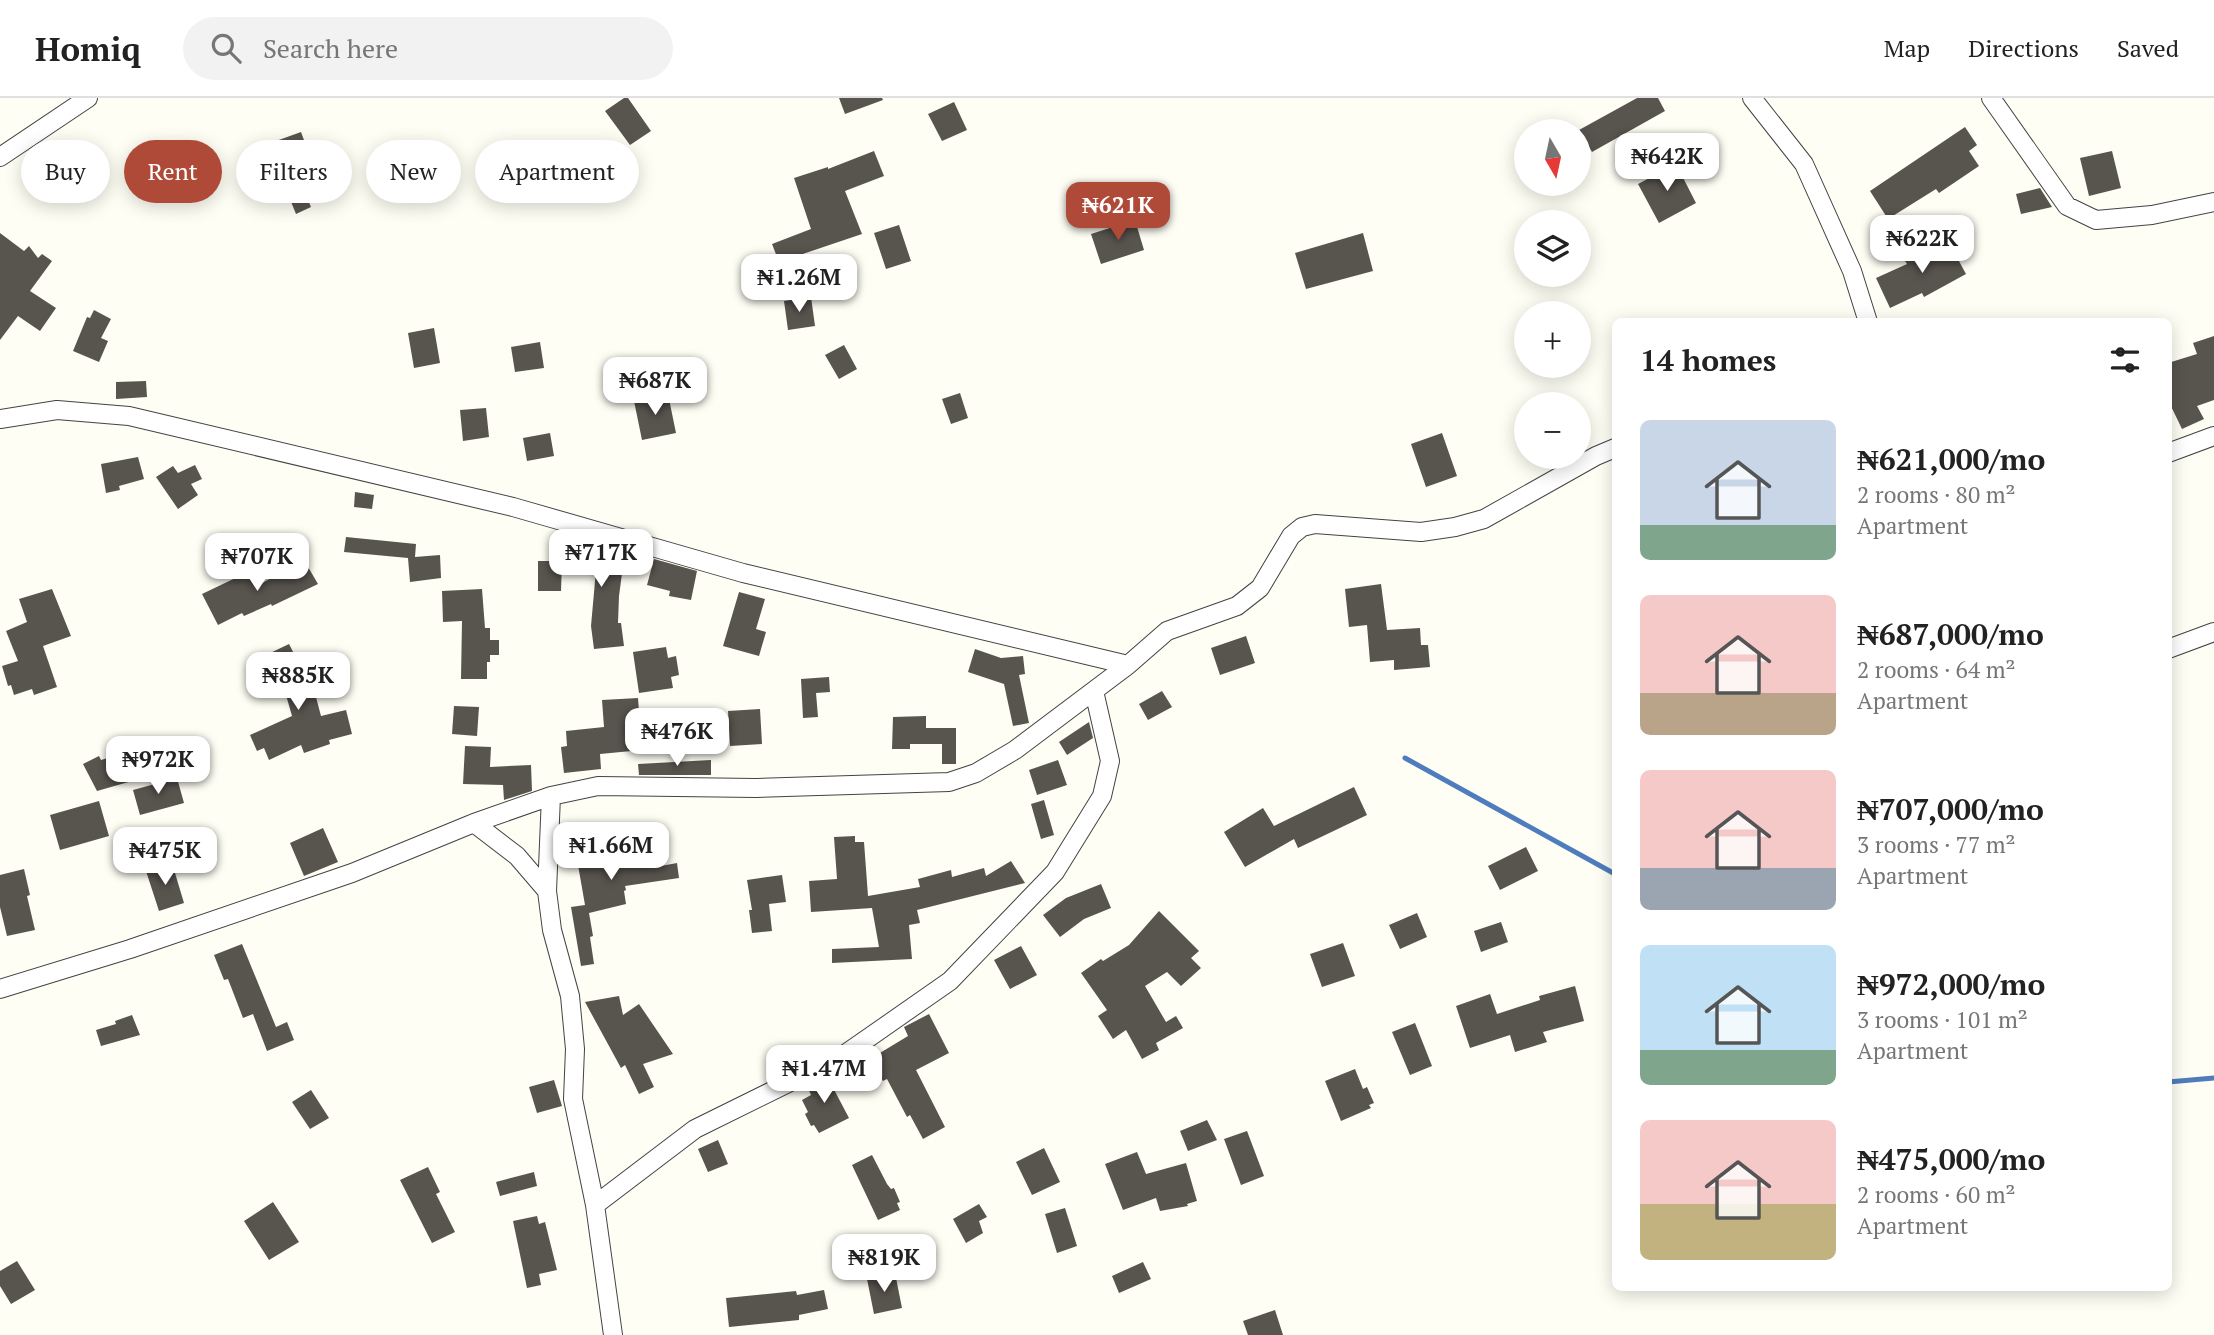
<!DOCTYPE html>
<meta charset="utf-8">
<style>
body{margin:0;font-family:"PT Serif",serif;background:#f2f2f2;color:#222;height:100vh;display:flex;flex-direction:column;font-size:26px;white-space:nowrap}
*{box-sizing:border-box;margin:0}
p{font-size:23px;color:#767676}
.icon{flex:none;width:38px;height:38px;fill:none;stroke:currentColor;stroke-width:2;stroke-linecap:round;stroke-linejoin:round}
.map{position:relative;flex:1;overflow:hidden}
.drawer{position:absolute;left:1612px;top:220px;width:560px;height:973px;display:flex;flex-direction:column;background:#fff;border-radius:10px;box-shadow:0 4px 18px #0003}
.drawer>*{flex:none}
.top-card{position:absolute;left:21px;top:42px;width:665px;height:63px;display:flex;gap:14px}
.needle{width:46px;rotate:171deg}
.controls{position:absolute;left:1514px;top:21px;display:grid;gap:14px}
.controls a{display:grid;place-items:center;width:77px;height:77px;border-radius:50%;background:#fff;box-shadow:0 4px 18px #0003;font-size:35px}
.price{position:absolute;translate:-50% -60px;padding:0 16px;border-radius:14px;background:#fff;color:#222;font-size:23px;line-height:46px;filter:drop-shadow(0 2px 4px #0008)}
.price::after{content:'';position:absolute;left:50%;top:42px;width:21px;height:16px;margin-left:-10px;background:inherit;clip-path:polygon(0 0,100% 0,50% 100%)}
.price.on{background:#b04a38;color:#fff}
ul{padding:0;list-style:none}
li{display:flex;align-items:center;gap:21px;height:175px;padding:0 28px}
li span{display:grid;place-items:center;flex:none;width:196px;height:140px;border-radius:10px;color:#555}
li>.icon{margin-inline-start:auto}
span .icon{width:84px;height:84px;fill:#fffc;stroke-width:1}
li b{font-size:30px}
h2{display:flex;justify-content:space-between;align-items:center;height:84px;padding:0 28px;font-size:30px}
.chip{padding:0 24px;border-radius:32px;background:#fff;box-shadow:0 4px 18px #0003;font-size:24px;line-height:63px}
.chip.on{background:#b04a38;color:#fff}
header{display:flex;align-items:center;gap:42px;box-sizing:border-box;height:98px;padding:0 35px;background:#fff;border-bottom:2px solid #e0e0e0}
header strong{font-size:33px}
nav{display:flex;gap:38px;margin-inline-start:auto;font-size:24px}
.search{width:490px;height:63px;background:#f2f2f2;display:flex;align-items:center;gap:18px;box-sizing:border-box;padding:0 24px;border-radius:38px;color:#767676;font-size:26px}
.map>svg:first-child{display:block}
</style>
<header>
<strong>Homiq</strong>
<div class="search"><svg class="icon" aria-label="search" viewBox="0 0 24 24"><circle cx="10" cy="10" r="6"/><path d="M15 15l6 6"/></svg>Search here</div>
<nav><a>Map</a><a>Directions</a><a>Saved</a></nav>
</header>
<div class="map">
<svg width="2214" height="1237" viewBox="0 0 2214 1237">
<rect width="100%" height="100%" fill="#fefef5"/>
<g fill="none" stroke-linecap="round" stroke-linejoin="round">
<path stroke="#4f7cbd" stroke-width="5" d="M1405 660 1615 776
M2168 984 2214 980"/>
</g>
<path fill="#58544e" d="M624 0H628L651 33 630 47 605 13Z
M839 0H882L883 2 845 16Z
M1637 0H1658L1665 13 1592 54 1579 32Z
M954 4 967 32 942 43 928 16Z
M1965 29 1977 47 1969 53 1979 68 1939 95 1936 91 1888 121 1870 93Z
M301 34 314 69 288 78 276 43Z
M874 53 884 78 845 93 862 136 779 164 772 146 811 131 794 80 828 69V71Z
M2112 53 2121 90 2089 98 2080 60Z
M1676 66 1696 105 1659 125 1638 86Z
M298 78 311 109 296 116 283 84Z
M2040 90 2052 109 2021 116 2016 96Z
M1135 122 1144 152 1101 166 1091 136Z
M899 127 911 163 886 171 874 135Z
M0 135 24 153 29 148 38 160 42 156 52 163 30 193 56 210 40 233 18 218 0 242Z
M1363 135 1373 173 1306 191 1295 155Z
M1947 141 1966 176 1924 199 1922 195 1890 210 1876 180 1907 166 1905 163Z
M811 199 815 228 788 232 784 203Z
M94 212 111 221 101 240 108 243 99 264 73 253 87 219 90 220Z
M434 230 440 265 414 270 408 235Z
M2214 238V302L2197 308 2204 321 2182 331 2168 302V265L2197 256 2193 245Z
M540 244 544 270 515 274 511 249Z
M844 247 857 271 839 281 825 257Z
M146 283 147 299 116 301V284Z
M960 295 968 320 951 326 942 301Z
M668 296 676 335 642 342 634 303Z
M486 310 489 339 463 343 460 312Z
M550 335 554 358 527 363 523 340Z
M1442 335 1457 378 1426 389 1411 346Z
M138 359 144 381 119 388 120 392 106 395 101 366Z
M195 367 202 381 191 386 198 397 178 411 156 379 173 368 178 375Z
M355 394 374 397 372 411 354 409Z
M567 436 590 443 588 448 625 453 619 498 618 525H621L624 548 594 551 591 528 596 472H591L592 468 560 456Z
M346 439 416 446 415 459 440 457 441 480 410 484 408 460 344 454Z
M654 461 697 473 691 502 669 498 670 493 647 487Z
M304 462 318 486 272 508 271 506 244 518 242 515 218 527 202 496 248 474 255 489Z
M538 463H562L561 493H538Z
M1381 486 1387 532 1420 530 1421 547H1428L1430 569 1394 572V562L1370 564 1367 527 1349 529 1345 491Z
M52 491 71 538 43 548 57 589 34 597 32 591 14 597 11 587 8 588 2 568 18 563 6 533 27 524 19 501Z
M482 491 485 530H490V542H499V557H490V564H487V581H461L462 523 443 524 442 493Z
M739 494 765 501 756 531 766 534 759 558 723 548Z
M1246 538 1255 565 1220 577 1211 550Z
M289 546 309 585 312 584 321 618 346 612 352 636 329 642 330 646 304 655 301 647 269 662 264 650 257 653 250 637 292 618 284 590 281 591 264 558Z
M666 549 668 560 676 558 679 577 671 579 673 590 639 595 633 554Z
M975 551 1001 560 1023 558 1025 576 1019 577 1029 625 1013 628 1004 586 968 574Z
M829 579 830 594 816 595 818 619 803 620 801 581Z
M1162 593 1172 609 1148 622 1139 606Z
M638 600 642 652 600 656 601 671 564 675 561 649 567 648 566 633 604 629 602 602Z
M454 608 479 609 477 638 452 636Z
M760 611 762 646 730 648 728 613Z
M926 618V630H956V666H942V646H910V651H892L893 619Z
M1089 624 1093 640 1067 657 1059 644Z
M465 648 491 649 490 669 531 667 532 693 504 702 503 687 463 686Z
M131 653 139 681 97 693 83 666 99 658 101 662Z
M711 662V677H639L638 666Z
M1058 662 1067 687 1037 697 1029 672Z
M177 680 184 705 140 717 133 692Z
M1354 689 1367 717 1298 750 1294 741 1245 769 1224 734 1263 710 1274 728Z
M1044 702 1054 737 1041 741 1031 706Z
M99 703 109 738 60 752 50 717Z
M323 730 338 764 304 778 290 745Z
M623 736 625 760 659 755 661 768 677 765 679 780 625 788 626 792 624 793 626 806 589 815 593 838 590 839 594 866 581 868 571 809 585 807 578 767 584 766 582 739Z
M855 738V744H864L868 798 920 789 918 781 951 772 952 779 984 770 986 778 1011 763 1025 785 917 812 920 825 909 827 912 861 832 865V851L879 849 872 810 811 814 809 783 837 781 834 739Z
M1526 749 1538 773 1500 792 1488 768Z
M172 765 184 805 159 813 146 773Z
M24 771 30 797 27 798 35 832 7 838 0 809V777Z
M782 777 786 804 769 806 772 833 752 835 749 812H752L747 782Z
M1101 786 1111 810 1084 821 1060 839 1043 817 1066 800Z
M1159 813 1199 853 1191 860 1201 870 1181 888 1167 874 1145 888 1166 924 1176 918 1183 930 1156 945 1159 952 1142 961 1126 932 1113 941 1098 918 1107 912 1081 875 1101 861 1103 863 1129 847Z
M1417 815 1427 839 1400 851 1389 827Z
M1501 824 1508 844 1481 854 1474 833Z
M1343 845 1355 878 1322 889 1310 856Z
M242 846 276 929 287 924 294 942 267 953 253 916 243 920 228 881 224 882 214 857Z
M1021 848 1037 877 1010 891 994 862Z
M1575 888 1584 923 1543 934 1547 944 1515 954 1510 937 1470 950 1456 908 1490 896 1497 916 1540 902 1539 898Z
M619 898 623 917 639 906 673 956 643 966 654 989 639 996 625 967 621 970 585 904Z
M929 916 949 955 916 972 945 1029 923 1041 910 1017 907 1019 887 981 883 983 870 961 908 938 904 929Z
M132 917 140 937 101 948 96 932 116 926 115 923Z
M1415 925 1432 968 1410 977 1392 934Z
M1355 971 1363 991 1367 989 1374 1005 1369 1007 1371 1010 1341 1023 1325 983Z
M838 973 841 979 830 984 849 1020 819 1035 814 1027 811 1028 805 1016 808 1014 802 1002 811 997 807 988Z
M554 982 562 1008 537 1015 529 989Z
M311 992 329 1020 310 1031 292 1004Z
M1207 1022 1217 1042 1188 1053 1180 1033Z
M1247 1033 1264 1078 1241 1087 1224 1041Z
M718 1042 728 1066 708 1074 698 1051Z
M1044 1050 1060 1084 1032 1097 1016 1064Z
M1137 1054 1146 1076 1186 1065 1197 1103 1187 1106 1188 1108 1160 1113 1156 1100 1123 1112 1105 1066Z
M872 1057 887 1086 891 1091 894 1090 900 1104 897 1105 900 1112 878 1122 852 1067Z
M428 1069 440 1094 436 1096 455 1134 432 1145 400 1082Z
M534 1074 537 1088 500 1098 496 1084Z
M273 1104 299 1144 269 1162 244 1123Z
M979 1106 987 1119 979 1123 983 1135 966 1145 953 1121Z
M1065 1110 1077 1148 1057 1155 1045 1116Z
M537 1118 539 1126 545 1124 557 1172 539 1176 541 1187 527 1190 513 1123Z
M927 1138 930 1165 896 1172 890 1146Z
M17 1163 35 1192 11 1206 0 1188V1173Z
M1143 1164 1151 1181 1119 1195 1112 1178Z
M895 1175 902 1210 874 1216 867 1181Z
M824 1192 828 1211 799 1217V1222L729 1229 726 1200 796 1193 797 1197Z
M1275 1212 1283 1237H1248L1243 1223Z"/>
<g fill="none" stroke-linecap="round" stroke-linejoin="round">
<g stroke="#434343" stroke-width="20">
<path id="street" d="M1752 0 1804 66 1852 173 1868 224
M1991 0 2067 108 2096 122 2152 117 2214 104
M0 59 88 0
M0 321 57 312 129 318 513 409 743 475 1128 567
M2168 355 2214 338
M2168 551 2214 534
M551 698 547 793 552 832 570 898 575 951 573 1001 595 1107 613 1237
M474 725 517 758 547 793
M0 891 130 851 352 775 474 725 551 698 598 688 756 690 949 684 976 675 1015 652 1128 567 1167 533 1237 508 1260 490 1291 438 1302 429 1315 426 1421 434 1455 429 1484 421 1596 358 1615 350
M595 1107 695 1031 841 959 950 883 1055 774 1102 698 1110 663 1094 593"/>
</g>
<use href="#street" stroke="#fff" stroke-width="18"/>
</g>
</svg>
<div class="controls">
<a><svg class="needle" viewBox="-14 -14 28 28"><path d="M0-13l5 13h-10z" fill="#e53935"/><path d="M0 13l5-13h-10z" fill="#767676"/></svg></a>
<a><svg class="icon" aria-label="layers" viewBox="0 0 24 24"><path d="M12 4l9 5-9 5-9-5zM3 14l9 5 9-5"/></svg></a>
<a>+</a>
<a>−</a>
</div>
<b class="price" style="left:1667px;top:95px">₦642K</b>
<b class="price on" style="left:1118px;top:144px">₦621K</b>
<b class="price" style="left:1922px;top:177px">₦622K</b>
<b class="price" style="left:799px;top:216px">₦1.26M</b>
<b class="price" style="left:655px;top:319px">₦687K</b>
<b class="price" style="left:601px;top:491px">₦717K</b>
<b class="price" style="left:257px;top:495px">₦707K</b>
<b class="price" style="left:298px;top:614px">₦885K</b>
<b class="price" style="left:677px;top:670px">₦476K</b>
<b class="price" style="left:158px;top:698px">₦972K</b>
<b class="price" style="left:611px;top:784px">₦1.66M</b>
<b class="price" style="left:165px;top:789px">₦475K</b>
<b class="price" style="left:824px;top:1007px">₦1.47M</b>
<b class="price" style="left:884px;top:1196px">₦819K</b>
<div class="top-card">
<a class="chip">Buy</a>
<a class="chip on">Rent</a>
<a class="chip">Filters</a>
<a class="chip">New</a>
<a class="chip">Apartment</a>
</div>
<section class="drawer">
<h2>14 homes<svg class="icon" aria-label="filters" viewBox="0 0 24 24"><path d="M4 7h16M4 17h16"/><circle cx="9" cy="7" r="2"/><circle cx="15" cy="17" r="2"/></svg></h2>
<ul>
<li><span style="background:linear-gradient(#c9d6e8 75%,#7fa58c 0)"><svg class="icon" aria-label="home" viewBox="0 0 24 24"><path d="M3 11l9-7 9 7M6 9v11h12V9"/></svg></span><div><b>₦621,000/mo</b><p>2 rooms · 80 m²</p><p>Apartment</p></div></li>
<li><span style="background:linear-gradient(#f6c9c9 70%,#b9a48a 0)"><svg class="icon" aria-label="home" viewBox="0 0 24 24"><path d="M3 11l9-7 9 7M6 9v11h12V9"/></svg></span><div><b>₦687,000/mo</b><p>2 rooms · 64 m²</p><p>Apartment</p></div></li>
<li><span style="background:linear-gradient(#f6c9c9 70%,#9aa5b1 0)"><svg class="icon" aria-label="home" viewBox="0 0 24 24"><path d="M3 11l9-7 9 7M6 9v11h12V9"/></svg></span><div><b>₦707,000/mo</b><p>3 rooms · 77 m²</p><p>Apartment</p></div></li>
<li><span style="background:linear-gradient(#bfe0f5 75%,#7fa58c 0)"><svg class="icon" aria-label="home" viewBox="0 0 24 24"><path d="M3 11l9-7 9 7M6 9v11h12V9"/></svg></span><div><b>₦972,000/mo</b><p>3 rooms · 101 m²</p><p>Apartment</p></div></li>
<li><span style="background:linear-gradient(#f6c9c9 60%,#c2b280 0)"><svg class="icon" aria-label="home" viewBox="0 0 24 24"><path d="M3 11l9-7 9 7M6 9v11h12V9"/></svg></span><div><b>₦475,000/mo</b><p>2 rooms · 60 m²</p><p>Apartment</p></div></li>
</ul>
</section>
</div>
